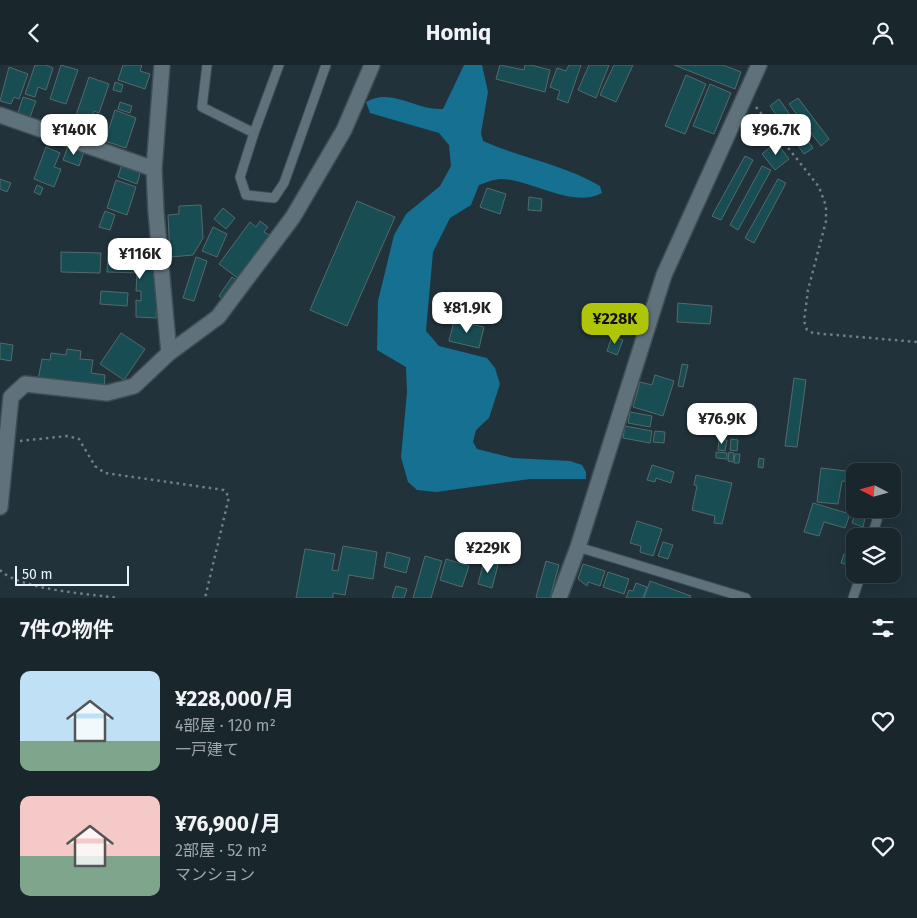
<!DOCTYPE html>
<html lang="ja">
<meta charset="utf-8">
<style>
body{margin:0;font-family:"Fira Sans","Noto Sans JP",sans-serif;background:#222e34;color:#f1f3f6;height:100vh;display:flex;flex-direction:column;font-size:19px;white-space:nowrap}
*{box-sizing:border-box;margin:0}
p{font-size:16px;color:#9fa5a9}
.icon{flex:none;width:28px;height:28px;fill:none;stroke:currentColor;stroke-width:2;stroke-linecap:round;stroke-linejoin:round}
.map{position:relative;height:533px;overflow:hidden}
.side{display:flex;flex-direction:column;background:#19262c;flex:1}
.side>*{flex:none}
.needle{width:32px;rotate:276deg}
.tools{position:absolute;left:846px;top:398px;display:grid;gap:10px}
.tools a{display:grid;place-items:center;width:55px;height:55px;border-radius:10px;background:#19262c;box-shadow:0 5px 20px #0002,0 0 0 1px #374348;font-size:25px}
.scale{position:absolute;left:15px;bottom:12px;width:114px;box-sizing:border-box;padding-left:5px;border:2px solid #e9f4f9;border-top:0;font-size:14px;line-height:18px;white-space:nowrap;color:#e9f4f9;-webkit-text-stroke:4px #21323a;paint-order:stroke}
.price{position:absolute;translate:-50% -42px;padding:0 11px;border-radius:10px;background:#fff;color:#222;font-size:16px;line-height:32px;filter:drop-shadow(0 1px 2px #0008)}
.price::after{content:'';position:absolute;left:50%;top:30px;width:15px;height:11px;margin-left:-8px;background:inherit;clip-path:polygon(0 0,100% 0,50% 100%)}
.price.current{background:#afc508;color:#111}
ul{padding:0;list-style:none}
li{display:flex;align-items:center;gap:15px;height:125px;padding:0 20px}
li span{display:grid;place-items:center;flex:none;width:140px;height:100px;border-radius:10px;color:#555}
li>.icon{margin-inline-start:auto}
span .icon{width:60px;height:60px;fill:#fffc;stroke-width:1}
li b{font-size:21px}
h2{display:flex;justify-content:space-between;align-items:center;height:60px;padding:0 20px;font-size:21px}
header{display:flex;justify-content:space-between;align-items:center;height:65px;padding:0 20px;background:#19262c;font-size:22px;font-weight:700}
.map>svg:first-child{display:block}
</style>
<header><svg class="icon" aria-label="back" viewBox="0 0 24 24"><path d="M15 5l-7 7 7 7"/></svg>Homiq<svg class="icon" aria-label="person" viewBox="0 0 24 24"><circle cx="12" cy="8" r="4"/><path d="M4 21q1-7 8-7t8 7"/></svg></header>
<div class="map">
<svg width="917" height="533" viewBox="0 0 917 533">
<rect width="100%" height="100%" fill="#21323a"/>
<path fill="#157091" d="M464 0H482L488 27 481 68 483 76C521 93 565 100 600 121L602 128C572 144 533 115 501 114 494 114 485 118 479 120L471 140 450 153 433 187 426 266 439 281 487 293 495 303 500 319 489 353 476 365 473 377 477 384 513 393 570 396 582 400 586 407V414H530L436 427 417 425 408 417 401 392 407 327 406 302 377 285 378 236 394 170 406 149 440 121 451 101 449 80 439 68 370 48 366 37C392 22 416 46 443 44Z"/>
<path fill="#174d53" stroke="#546a6d" d="M35 0H46L53 3 46 25 38 22 35 32 25 29Z
M61 0 78 5 66 39 50 34Z
M123 0H142L140 6 150 9 145 24 118 15Z
M500 0 524 5 525 0H531L550 5 545 27 496 14Z
M569 0H581L568 38 557 34 560 26 550 22 557 3 566 6Z
M589 0H609L596 33 578 25Z
M614 0H633L616 37 600 30Z
M674 0H723L741 7 735 24Z
M9 2 28 9 19 34 14 32 11 39 0 36Z
M686 10 706 19 685 69 665 61Z
M89 12 109 19 99 48 94 46 85 70 71 65Z
M115 17 123 20 121 27 113 25Z
M710 19 731 28 714 69 693 61Z
M23 32 36 36 30 52 18 48Z
M798 33 829 74 821 81 789 39Z
M779 34 813 83 804 89 770 41Z
M120 37 132 41 130 48 118 44Z
M115 45 136 53 126 83 105 76Z
M776 77 789 94 775 105 762 89Z
M68 81 84 87 79 101 63 95Z
M46 82 60 88 54 102 61 104 54 122 34 114Z
M745 91 753 95 721 155 712 151Z
M122 99 141 105 137 119 118 112Z
M762 101 771 105 738 165 730 160Z
M0 114 11 118 7 127 0 124Z
M778 114 786 118 754 178 745 173Z
M116 115 136 122 127 150 107 143Z
M37 120 43 123 40 130 34 127Z
M487 123 506 129 500 149 480 142Z
M529 132 542 134 541 146 528 145Z
M357 136 395 152 347 261 310 245Z
M201 140 203 173 193 190 170 192 168 150 179 149V141Z
M223 143 235 153 226 164 214 154Z
M105 146 115 150 110 165 99 162Z
M260 156 268 162 264 167 271 171 239 214 219 199 250 157 256 162Z
M213 162 227 169 217 192 202 186Z
M61 187 101 188 100 208 61 207Z
M108 190 159 192 156 253 136 252V235L141 236V226H136L137 208 107 207Z
M196 192 207 196 194 236 183 233Z
M232 212 238 216 224 235 219 231Z
M101 226 128 228 127 241 100 239Z
M678 238 712 241 710 259 677 257Z
M454 256 484 262 479 283 449 276Z
M121 268 145 284 124 315 100 299Z
M612 271 623 275 617 290 607 286Z
M0 278 13 280 11 296 0 294Z
M67 284 81 286 80 294 93 295 91 308 105 310 104 324 38 315 42 294 50 295 51 288 66 290Z
M682 299 688 300 683 322 678 321Z
M655 310 674 316 663 351 633 342 640 317 652 320Z
M794 313 806 315 797 382 785 381Z
M718 340 734 341 731 361 716 359Z
M630 347 652 351 650 362 628 358Z
M625 361 652 366 650 378 623 373Z
M720 362 730 363V369L719 367Z
M655 366 665 367 664 378 653 377Z
M719 374 727 375 725 386 718 385Z
M731 374 738 375 737 386 730 385Z
M716 387 727 388V394L716 393Z
M729 387 734 388 733 397 728 396Z
M735 389H740L739 398H734Z
M759 393 764 394 763 403 758 402Z
M652 400 674 407 671 418 656 413 655 417 647 415Z
M821 403 855 407V417L842 416 838 439 817 437Z
M696 410 732 418 722 459 714 458 715 451 692 445 697 421 694 420Z
M813 438 850 449 845 463 824 457 819 471 804 467Z
M855 450 865 453 863 462 852 458Z
M637 456 662 464 653 491 640 487 641 481 630 478Z
M663 477 673 480 668 494 658 491Z
M343 481 377 487 373 514 349 510 345 530 333 528V533H296L305 484 335 489 332 505 338 506Z
M387 487 410 493 406 508 384 502Z
M844 489 854 493 851 501 841 498Z
M425 491 442 496 431 533H413Z
M446 494 469 501 462 522 440 515Z
M484 496 498 500 492 523 478 519Z
M546 496 559 500 550 533H538L536 532Z
M583 499 605 506 600 521 588 517 587 521 578 514Z
M608 507 629 514 624 529 603 522Z
M650 516 691 531 690 533H644Z
M636 518 647 522 643 533H626L629 525 633 526Z
M396 521 407 524 404 533H392Z"/>
<g fill="none" stroke-linecap="round" stroke-linejoin="round">
<g stroke="#3f4e55" stroke-width="11">
<path id="lane" d="M207 0 202 42 254 68 279 0
M254 68 240 112 246 130 274 133 284 118 326 0
M872 471 877 455
M578 482 746 533
M853 533 861 509"/>
</g>
<g stroke="#3f4e55" stroke-width="18">
<path id="street" d="M162 0 154 104 156 147 169 288
M0 50 154 104
M0 442 11 332 25 319 107 328 134 321 169 288 218 252 293 152 344 65 372 0
M559 533 578 482 664 210 759 0"/>
</g>
<path stroke="#707f86" stroke-width="2.5" stroke-dasharray="2.5 4" stroke-linecap="butt" d="M756 42 819 122 826 141V156L808 225 804 256 807 265 813 268 917 277
M20 376 67 371 79 374 95 401 105 408 224 425 229 432 205 533
M0 505C20 525 90 529 119 533"/>
<use href="#lane" stroke="#5f727b" stroke-width="9"/>
<use href="#street" stroke="#5f727b" stroke-width="15"/>
</g>
</svg>
<div class="tools">
<a><svg class="needle" viewBox="-14 -14 28 28"><path d="M0-13l5 13h-10z" fill="#e53935"/><path d="M0 13l5-13h-10z" fill="#9fa5a9"/></svg></a>
<a><svg class="icon" aria-label="layers" viewBox="0 0 24 24"><path d="M12 4l9 5-9 5-9-5zM3 14l9 5 9-5"/></svg></a>
</div>
<div class="scale">50 m</div>
<b class="price" style="left:74px;top:91px">¥140K</b>
<b class="price" style="left:776px;top:91px">¥96.7K</b>
<b class="price" style="left:140px;top:215px">¥116K</b>
<b class="price" style="left:467px;top:269px">¥81.9K</b>
<b class="price current" style="left:615px;top:280px">¥228K</b>
<b class="price" style="left:722px;top:380px">¥76.9K</b>
<b class="price" style="left:488px;top:509px">¥229K</b>
</div>
<section class="side">
<h2>7件の物件<svg class="icon" aria-label="filters" viewBox="0 0 24 24"><path d="M4 7h16M4 17h16"/><circle cx="9" cy="7" r="2"/><circle cx="15" cy="17" r="2"/></svg></h2>
<ul>
<li><span style="background:linear-gradient(#bfe0f5 70%,#7fa58c 0)"><svg class="icon" aria-label="home" viewBox="0 0 24 24"><path d="M3 11l9-7 9 7M6 9v11h12V9"/></svg></span><div><b>¥228,000/月</b><p>4部屋 · 120 m²</p><p>一戸建て</p></div><svg class="icon" aria-label="heart" viewBox="0 0 24 24"><path d="M12 20l-8-8c-3-5 5-10 8-4 3-6 11-1 8 4z"/></svg></li>
<li><span style="background:linear-gradient(#f6c9c9 60%,#7fa58c 0)"><svg class="icon" aria-label="home" viewBox="0 0 24 24"><path d="M3 11l9-7 9 7M6 9v11h12V9"/></svg></span><div><b>¥76,900/月</b><p>2部屋 · 52 m²</p><p>マンション</p></div><svg class="icon" aria-label="heart" viewBox="0 0 24 24"><path d="M12 20l-8-8c-3-5 5-10 8-4 3-6 11-1 8 4z"/></svg></li>
</ul>
</section>
